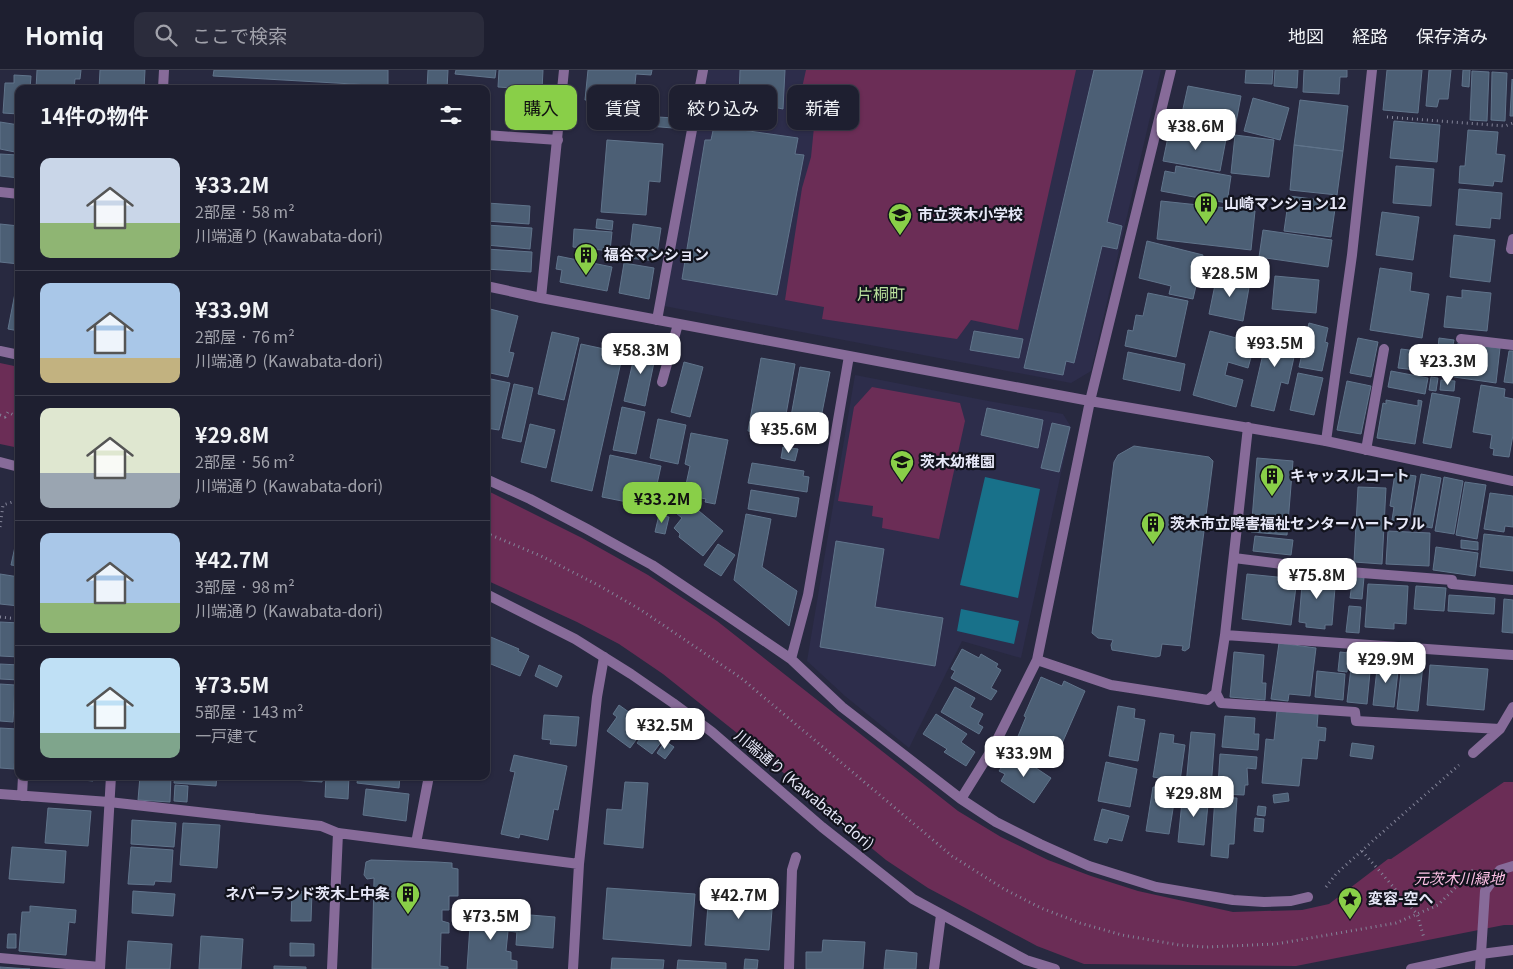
<!DOCTYPE html>
<html lang="ja">
<meta charset="utf-8">
<style>
body{margin:0;font-family:Georgia,"Noto Sans JP",serif;background:#2b2c3c;color:#f1f3f6;height:100vh;display:flex;flex-direction:column;font-size:19px;white-space:nowrap}
*{box-sizing:border-box;margin:0}
p{font-size:16px;color:#a1a2ab}
.icon{flex:none;width:28px;height:28px;fill:none;stroke:currentColor;stroke-width:2;stroke-linecap:round;stroke-linejoin:round}
.map{position:relative;flex:1;overflow:hidden}
.details{position:absolute;left:15px;top:15px;width:475px;height:695px;display:flex;flex-direction:column;background:#1e1f30;border-radius:10px;box-shadow:0 1px 4px #0004,0 0 0 1px #3c3d4c}
.details>*{flex:none}
.banner{position:absolute;left:505px;top:15px;width:475px;height:45px;display:flex;gap:10px}
.price{position:absolute;translate:-50% -42px;padding:0 11px;border-radius:10px;background:#fff;color:#222;font-size:16px;line-height:32px;filter:drop-shadow(0 1px 2px #0008)}
.price::after{content:'';position:absolute;left:50%;top:30px;width:15px;height:11px;margin-left:-8px;background:inherit;clip-path:polygon(0 0,100% 0,50% 100%)}
.price.selected{background:#89cf48;color:#111}
ul{padding:0;list-style:none}
li{display:flex;align-items:center;gap:15px;height:125px;padding:0 25px}
li+li{border-top:1px solid #3c3d4c}
li span{display:grid;place-items:center;flex:none;width:140px;height:100px;border-radius:10px;color:#555}
li>.icon{margin-inline-start:auto}
span .icon{width:60px;height:60px;fill:#fffc;stroke-width:1}
li b{font-size:21px}
h2{display:flex;justify-content:space-between;align-items:center;height:60px;padding:0 25px;font-size:21px}
.tag{padding:0 18px;border-radius:10px;background:#1e1f30;box-shadow:0 1px 4px #0004,0 0 0 1px #3c3d4c;font-size:18px;line-height:45px}
.tag.selected{background:#89cf48;color:#111}
header{display:flex;align-items:center;gap:30px;box-sizing:border-box;height:70px;padding:0 25px;background:#1e1f30;border-bottom:1px solid #3c3d4c}
header strong{font-size:24px}
nav{display:flex;gap:28px;margin-inline-start:auto;font-size:18px}
.search{width:350px;height:45px;background:#2b2c3c;display:flex;align-items:center;gap:12px;box-sizing:border-box;padding:0 18px;border-radius:10px;color:#a1a2ab;font-size:19px}
.map>svg:first-child{display:block}
</style>
<header>
<strong>Homiq</strong>
<div class="search"><svg class="icon" aria-label="search" viewBox="0 0 24 24"><circle cx="10" cy="10" r="6"/><path d="M15 15l6 6"/></svg>ここで検索</div>
<nav><a>地図</a><a>経路</a><a>保存済み</a></nav>
</header>
<div class="map">
<svg width="1513" height="899" viewBox="0 0 1513 899">
<rect width="100%" height="100%" fill="#282940"/>
<path fill="#2d2d4b" d="M707 0H1161L1091 301 1071 313 664 236Z
M855 305 983 330 1063 344 1071 357 1021 588 962 571 909 678 845 626 807 591Z"/>
<path fill="#6b2d56" d="M806 0H1076L1018 260 971 250 957 269 822 249 824 237 785 230 802 118 811 87 814 57 794 54Z
M0 293 19 297V378L0 374Z
M872 317 960 333 965 351 939 469 882 458 883 448 872 446 873 436 838 431 854 337Z
M486 420 582 468 648 505 717 551 958 741 1001 767 1048 790 1091 806 1138 821 1233 842 1302 840 1329 834 1388 789H1391L1504 712H1513V855H1504L1296 896 1084 894 1037 876 928 818 886 790 840 752 747 671 663 604 619 574 577 552 486 510Z"/>
<path fill="#18718a" d="M985 407 1040 419 1018 528 960 515Z
M961 539 1019 551 1014 574 957 561Z"/>
<path fill="#4c5f75" stroke="#60748b" d="M37 0H81L80 9H75L74 19H36Z
M100 0H145L144 19H99Z
M214 0H388V16L213 6Z
M428 0H448L447 19H427Z
M456 0H496L495 8 455 4Z
M499 0H543L542 20 498 17Z
M588 0H652L651 5 636 4 633 35 615 33 613 53 590 51 592 30H585Z
M740 0H785L783 39 739 30Z
M1094 0H1143L1107 152 1122 156 1117 179 1102 176 1074 293 1066 291 1063 305 1024 298Z
M1246 0H1273L1272 14 1245 13Z
M1275 0H1298L1297 18 1274 16Z
M1304 0H1347V7H1340L1339 24 1303 22Z
M1387 0H1422L1418 43 1383 40Z
M1429 0H1451L1448 29H1439L1437 37 1426 36Z
M1463 0H1470L1469 17 1462 16Z
M1472 1 1489 2 1487 51 1470 50Z
M1492 2 1507 3 1505 51 1491 50Z
M14 5 31 6 30 19H19V44L3 43 5 13H14Z
M1512 9 1513 10V46H1510Z
M1188 16 1241 26 1233 68 1179 57Z
M1253 28 1289 38 1280 70 1244 61Z
M1300 30 1348 36 1343 81 1294 75Z
M624 37 659 40 658 47 674 48 673 58 623 54Z
M1394 51 1440 55 1437 92 1390 88Z
M0 52 19 55 15 82 0 79Z
M714 56 798 68 795 84 804 85 777 225 682 209 705 70H711Z
M1468 60 1498 62 1496 84 1505 85 1502 112 1494 111 1493 116 1459 113 1460 96H1465Z
M1191 62 1226 69 1220 101 1163 91 1168 67 1190 71Z
M1235 65 1274 70 1269 107 1231 103Z
M607 70 663 74 660 112 649 111 646 145 601 142Z
M1294 75 1343 81 1337 125 1290 120Z
M0 84 17 85 16 89H19V108L0 106Z
M1176 96 1231 106 1227 133 1161 121 1165 101 1175 103Z
M1396 96 1434 99 1431 136 1393 133Z
M1459 119 1502 123 1500 149 1491 148 1490 158 1456 155Z
M1289 126 1336 132 1331 167 1284 161Z
M1161 131 1255 141 1251 180 1157 169Z
M487 133 530 136 529 154 486 151Z
M1382 142 1419 147 1413 190 1376 185Z
M597 149 613 151 612 160 596 158Z
M0 154 19 156V194L0 192Z
M633 154 661 158 656 191 629 188Z
M486 155 532 158 530 179 486 175Z
M574 159 612 162 610 181 573 177Z
M1263 160 1332 170 1328 197 1259 187Z
M1454 165 1495 170 1490 212 1450 207Z
M1147 171 1203 185 1193 229 1169 224 1171 216 1139 208Z
M486 179 532 182 531 202 486 199Z
M558 186 612 197 607 221 560 212 562 200 556 199Z
M1240 189 1259 190V203H1239Z
M624 193 654 198 649 229 619 223Z
M1380 198 1412 203 1410 221 1429 224 1422 268 1370 260Z
M1217 205 1250 212 1243 251 1209 244Z
M1275 206 1319 210 1316 243 1272 239Z
M17 213H19V261L8 259Z
M1462 220 1491 223 1487 261 1444 257 1447 226 1462 228Z
M1148 223 1188 231 1176 287 1125 276 1128 260 1133 261 1136 245 1143 246Z
M486 238 518 246 509 282 514 283 508 307 486 302Z
M1309 253 1328 258 1325 272 1328 273 1322 301 1299 297Z
M1269 258 1299 265 1288 314 1281 312 1274 341 1251 336Z
M974 261 1023 269 1019 288 970 280Z
M1210 261 1255 273 1248 298 1228 292 1225 305 1243 310 1236 337 1193 325Z
M552 262 579 268 564 330 538 324Z
M1358 268 1378 272 1371 307 1350 303Z
M1439 268 1454 270 1452 280 1438 278Z
M1458 273 1500 278 1496 313 1454 307Z
M581 274 623 283 592 421 551 411Z
M637 274 657 278 645 336 624 331Z
M1401 279 1449 285 1448 297H1445L1444 303 1398 298Z
M1509 281H1513V313L1504 312Z
M1128 282 1185 294 1180 321 1123 309Z
M761 288 795 294 782 367 748 361Z
M684 292 703 297 690 347 671 342Z
M800 297 830 302 818 363 789 357Z
M1391 301 1428 308 1425 324 1388 317Z
M1298 303 1323 308 1314 345 1290 340Z
M1431 307 1438 308 1436 321 1429 320Z
M486 308 510 313 499 360 486 358Z
M1441 310 1455 311 1454 321 1440 320Z
M1347 311 1371 316 1361 364 1337 360Z
M514 314 533 318 521 372 502 368Z
M1481 315 1505 319 1504 327 1513 329V365L1509 387 1493 385 1494 379 1490 378 1492 365 1473 362Z
M1432 323 1460 328 1451 378 1423 373Z
M1386 330 1418 336V330L1422 331 1415 374 1377 368 1383 333 1386 334Z
M622 337 645 342 636 384 613 380Z
M987 338 1043 350 1038 378 981 365Z
M658 349 686 355 678 394 650 388Z
M1052 353 1070 357 1059 402 1041 398Z
M530 354 555 360 546 398 521 392Z
M691 363 728 370 715 434 705 432 706 429 696 427 698 422 685 419 690 396 685 394Z
M1134 376 1209 387 1213 391 1189 578 1185 581 1182 580 1183 576 1162 574 1160 586 1156 587 1112 580 1111 575 1113 570 1098 568 1092 563 1114 392 1118 385Z
M783 377 798 379 795 391 781 388Z
M610 385 661 396 652 437 602 427Z
M1257 388 1293 391 1287 465 1251 462Z
M752 393 804 401 803 406 809 407 807 422 748 413Z
M1395 403 1416 406 1409 453 1392 450 1394 437 1390 436Z
M1421 404 1441 408 1432 458 1412 454Z
M1444 407 1463 411 1454 464 1435 461Z
M1465 412 1486 415 1477 469 1456 465Z
M1358 417 1386 418 1382 494 1354 492Z
M751 420 799 428 796 447 748 439Z
M1490 423 1513 426V457L1505 456 1504 462 1484 459Z
M687 431 723 461 703 486 679 467 680 464 674 458 682 448 676 443Z
M746 444 771 449 762 497 797 521 789 556 734 510Z
M659 445 669 447 665 464 655 462Z
M19 458V496L11 495Z
M1388 461 1430 463 1429 496 1386 494Z
M1484 464 1513 467V501L1480 497Z
M1255 466 1293 470 1291 485 1253 481Z
M1461 470 1478 472V480L1461 478Z
M836 471 884 479 875 537 943 548 935 596 820 577Z
M718 474 735 485 721 506 704 495Z
M1436 477 1478 483 1475 506 1433 500Z
M1303 502 1336 505 1332 555H1325V559L1306 557V553L1299 552Z
M0 504 19 507V536L0 534Z
M1247 504 1297 509 1291 555 1242 549Z
M1353 506 1364 507 1362 529 1350 528Z
M1368 514 1408 516 1406 554 1394 553V559L1365 557Z
M1416 516 1446 518 1444 541 1414 539Z
M1449 525 1495 528 1494 544 1448 541Z
M1504 529 1513 530V563L1502 562Z
M1349 536 1361 537 1359 563 1346 562Z
M0 552 19 553V587L0 586Z
M486 565 519 579 518 581 529 586 520 606 486 592Z
M1279 573 1316 578 1310 626 1289 624 1288 631 1271 629Z
M962 579 979 588 981 584 998 594 996 597 1001 600 991 618 997 621 991 630 951 608 955 601 951 599Z
M1234 582 1264 585 1262 613H1266L1265 630 1230 627Z
M1340 582 1349 583 1347 602 1338 601Z
M1352 589 1371 591 1367 634 1347 632Z
M1378 590 1399 592 1394 637 1373 635Z
M1402 593 1423 595 1418 641 1397 639Z
M0 594 19 595V610L0 609Z
M539 595 562 606 557 617 535 606Z
M1430 595 1488 599 1484 640 1427 635Z
M1317 601 1345 604 1343 630 1315 627Z
M1041 607 1062 616 1064 611 1085 621 1060 678 1064 679 1057 695 1014 676 1026 647 1024 646Z
M0 614 15 615 13 652 0 651Z
M955 617 975 628 970 637 983 644 978 654 983 657 979 664 941 642Z
M619 635 647 655 630 678 607 661 617 647 613 644Z
M1118 636 1135 639 1134 648 1145 650 1138 691 1109 686Z
M1277 641 1318 644 1317 657 1326 658 1325 671 1319 670 1317 689 1302 688 1299 716 1262 713 1266 669 1274 670Z
M936 644 967 664 961 672 975 682 966 696 944 682 947 679 923 664Z
M544 645 579 647 576 676 550 674 551 670 542 669Z
M1225 646 1255 648 1254 664H1259L1258 680 1222 677Z
M649 656 665 667 652 684 637 673Z
M0 658 17 659 14 699 0 698Z
M1191 662 1215 664 1211 718 1186 715Z
M1160 663 1174 665 1173 673 1185 675 1180 711 1153 707Z
M665 671 674 677 665 689 657 683Z
M1352 673 1374 676 1372 689 1350 686Z
M1012 682 1051 708 1034 733 1001 711 1005 704 999 701Z
M1220 684 1257 687 1256 699 1247 698 1248 715H1245L1244 725 1222 724V718L1218 717Z
M514 685 567 696 558 740 554 739 548 770 520 764 519 768 501 764 515 702 510 701Z
M1106 692 1137 699 1130 737 1098 731Z
M40 706H93V711Z
M140 706H171L170 732 138 730Z
M175 706H217L216 716 174 713Z
M279 706H323L322 712 279 709Z
M326 706H349L348 729 325 727Z
M358 706H400L399 718 357 713Z
M625 712 648 713 643 778 604 774 607 739 622 740Z
M175 715 188 716 187 732 174 731Z
M1153 717 1176 720 1169 764 1146 761Z
M366 719 409 724 406 751 363 745Z
M1183 721 1209 724 1204 775 1178 772Z
M1288 723 1289 731 1274 733 1273 725Z
M1215 727 1237 728 1234 774H1229L1228 788 1211 786Z
M1258 736 1266 737 1265 746 1257 745Z
M48 738 91 741 88 776 45 773Z
M1102 739 1129 746 1122 771 1109 768 1107 773 1094 770Z
M1255 748 1264 749 1263 762 1254 761Z
M132 750 176 753 174 777 131 774Z
M183 753 220 755 217 798 180 795Z
M12 777 66 781 64 813 9 809Z
M131 777 173 780 171 812 155 811 154 815 128 814Z
M371 790 437 792 452 793V798L458 799V826H449V840H442V851L449 853V863H441L440 896 448 897V899H372L374 808 367 809 364 805 366 792Z
M607 818 695 824 691 876 603 869Z
M133 821 175 824 173 846 132 843Z
M292 821 312 822 311 851H291Z
M709 821 773 826 769 880 705 875Z
M30 836 76 840 75 853 69 852 66 885 19 881 22 842H30Z
M471 841 517 844 516 862 508 861 506 881 511 882V890L517 891V899H467Z
M518 844 555 847 553 878 516 875Z
M8 864H16V878H7Z
M201 866 243 869 241 899H199Z
M823 870 865 872 863 899H806V882H822Z
M128 871 172 874 170 899H126Z
M290 873 314 874V886H290Z
M886 880 917 883 916 899H884Z
M612 888 664 890 663 899H611Z
M745 889 758 890 757 899H744Z
M678 890 726 893V899H677Z
M274 896 306 897V899H274Z
M0 897 30 899H0Z"/>
<g fill="none" stroke-linecap="round" stroke-linejoin="round">
<path stroke="#848599" stroke-width="3" stroke-dasharray="1 4" stroke-linecap="butt" d="M1387 47 1505 56 1513 53
M0 345 5 347 8 342 19 348
M0 457 3 435 19 430
M486 463 541 486 598 515 641 540 741 608 952 786 1004 819 1041 838 1080 853 1122 865 1179 875 1206 877 1276 874 1396 853 1438 835 1474 799
M0 547 19 549
M1362 781 1417 844 1424 868
M1326 817 1336 804 1376 768 1459 695"/>
<path stroke="#876b99" stroke-width="10" d="M486 65 558 70
M1513 169 1511 179H1513
M657 250 703 0
M1461 269 1513 275
M662 312 678 254
M1326 371 1352 185 1372 0
M1366 380 1384 279
M1234 488 1282 494 1285 497 1452 510V514L1513 520
M109 732 321 756 338 763
M0 888 100 897
M934 899 941 845"/>
<path stroke="#876b99" stroke-width="10" d="M163 19 164 0
M0 122 19 124
M486 216 541 228 1090 331 1326 371 1513 411
M541 228 564 0
M0 281 19 285
M486 409 530 429 587 459 652 495 722 542 791 589 842 637 961 729 996 752 1040 774 1089 796 1156 817 1233 830 1264 832 1291 831 1308 827
M1225 565 1513 585
M791 589 808 525 849 286
M1037 590 1111 615 1208 630 1216 623 1225 565 1248 357
M1216 623 1221 633 1355 642 1356 651 1500 659
M1473 683 1500 659 1513 637
M0 724 109 732
M22 726 23 706
M961 729 994 676 1037 590 1090 331 1171 0
M416 773 429 706
M100 899 111 706
M332 899 338 763 579 794
M573 899 579 794 597 627 604 587
M789 899 792 800 796 787
M1480 899 1485 821 1500 800 1513 796"/>
<path stroke="#876b99" stroke-width="10" d="M0 392 19 397
M486 524 575 569 631 604 673 633 712 662 822 757 913 829 1026 890 1055 899
M1411 899 1481 884 1513 880"/>
</g>
<defs>
<g id="building-pin" transform="scale(1.25)"><path d="M0 17L-7.5 6A9.5 9.5 0 1 1 7.5 6Z" fill="#89cf48" stroke="#12131d"/><path d="M-4-6H4V6H1V3H-1V6H-4ZM-2.5-4.3h1.7v1.8h-1.7ZM.8-4.3h1.7v1.8H.8ZM-2.5-1h1.7V.8h-1.7ZM.8-1h1.7V.8H.8Z" fill="#111"/></g>
<g id="school-pin" transform="scale(1.25)"><path d="M0 17L-7.5 6A9.5 9.5 0 1 1 7.5 6Z" fill="#89cf48" stroke="#12131d"/><path d="M0-5L7-2L0 1L-7-2ZM-4 1L0 2.5L4 1V4Q0 6-4 4Z" fill="#111"/></g>
<g id="sight-pin" transform="scale(1.25)"><path d="M0 17L-7.5 6A9.5 9.5 0 1 1 7.5 6Z" fill="#89cf48" stroke="#12131d"/><path d="M0-6L1.8-2.2L6-1.7L2.9 1.2L3.7 5.4L0 3.3L-3.7 5.4L-2.9 1.2L-6-1.7L-1.8-2.2Z" fill="#111"/></g>
</defs>
<g fill-rule="evenodd">
<use href="#building-pin" x="1206" y="134"/>
<use href="#school-pin" x="900" y="145"/>
<use href="#building-pin" x="586" y="185"/>
<use href="#school-pin" x="902" y="392"/>
<use href="#building-pin" x="1272" y="406"/>
<use href="#building-pin" x="1153" y="454"/>
<use href="#building-pin" x="408" y="824"/>
<use href="#sight-pin" x="1350" y="829"/>
</g>
<g text-anchor="middle" stroke-width="4.5" stroke-linejoin="round" paint-order="stroke">
<g font-size="15" font-weight="bold" fill="#e7e8f8" stroke="#12131d" text-anchor="start">
<text x="1224" y="139">山崎マンション12</text>
<text x="918" y="150">市立茨木小学校</text>
<text x="604" y="190">福谷マンション</text>
<text x="920" y="397">茨木幼稚園</text>
<text x="1290" y="411">キャッスルコート</text>
<text x="1170" y="459">茨木市立障害福祉センターハートフル</text>
<text x="390" y="829" text-anchor="end">ネバーランド茨木上中条</text>
<text x="1368" y="834">変容-空へ</text>
</g>
<g font-size="15" fill="#e7e8f8" stroke="#12131d">
<text transform="translate(804 720) rotate(40)" y="5">川端通り (Kawabata-dori)</text>
</g>
<g font-size="15" font-style="italic" fill="#fdc0e5" stroke="#12131d">
<text x="1459" y="814">元茨木川緑地</text>
</g>
<g font-size="16" fill="#b9e09c" stroke="#12131d">
<text x="881" y="230">片桐町</text>
</g>
</g>
</svg>
<b class="price" style="left:1196px;top:81px">¥38.6M</b>
<b class="price" style="left:1230px;top:228px">¥28.5M</b>
<b class="price" style="left:1275px;top:298px">¥93.5M</b>
<b class="price" style="left:641px;top:305px">¥58.3M</b>
<b class="price" style="left:1448px;top:316px">¥23.3M</b>
<b class="price" style="left:789px;top:384px">¥35.6M</b>
<b class="price selected" style="left:662px;top:454px">¥33.2M</b>
<b class="price" style="left:1317px;top:530px">¥75.8M</b>
<b class="price" style="left:1386px;top:614px">¥29.9M</b>
<b class="price" style="left:665px;top:680px">¥32.5M</b>
<b class="price" style="left:1024px;top:708px">¥33.9M</b>
<b class="price" style="left:1194px;top:748px">¥29.8M</b>
<b class="price" style="left:739px;top:850px">¥42.7M</b>
<b class="price" style="left:491px;top:871px">¥73.5M</b>
<div class="banner">
<a class="tag selected">購入</a>
<a class="tag">賃貸</a>
<a class="tag">絞り込み</a>
<a class="tag">新着</a>
</div>
<section class="details">
<h2>14件の物件<svg class="icon" aria-label="filters" viewBox="0 0 24 24"><path d="M4 7h16M4 17h16"/><circle cx="9" cy="7" r="2"/><circle cx="15" cy="17" r="2"/></svg></h2>
<ul>
<li><span style="background:linear-gradient(#c9d6e8 65%,#8fb573 0)"><svg class="icon" aria-label="home" viewBox="0 0 24 24"><path d="M3 11l9-7 9 7M6 9v11h12V9"/></svg></span><div><b>¥33.2M</b><p>2部屋 · 58 m²</p><p>川端通り (Kawabata-dori)</p></div></li>
<li><span style="background:linear-gradient(#a9c7e8 75%,#c2b280 0)"><svg class="icon" aria-label="home" viewBox="0 0 24 24"><path d="M3 11l9-7 9 7M6 9v11h12V9"/></svg></span><div><b>¥33.9M</b><p>2部屋 · 76 m²</p><p>川端通り (Kawabata-dori)</p></div></li>
<li><span style="background:linear-gradient(#dfe7d0 65%,#9aa5b1 0)"><svg class="icon" aria-label="home" viewBox="0 0 24 24"><path d="M3 11l9-7 9 7M6 9v11h12V9"/></svg></span><div><b>¥29.8M</b><p>2部屋 · 56 m²</p><p>川端通り (Kawabata-dori)</p></div></li>
<li><span style="background:linear-gradient(#a9c7e8 70%,#8fb573 0)"><svg class="icon" aria-label="home" viewBox="0 0 24 24"><path d="M3 11l9-7 9 7M6 9v11h12V9"/></svg></span><div><b>¥42.7M</b><p>3部屋 · 98 m²</p><p>川端通り (Kawabata-dori)</p></div></li>
<li><span style="background:linear-gradient(#bfe0f5 75%,#7fa58c 0)"><svg class="icon" aria-label="home" viewBox="0 0 24 24"><path d="M3 11l9-7 9 7M6 9v11h12V9"/></svg></span><div><b>¥73.5M</b><p>5部屋 · 143 m²</p><p>一戸建て</p></div></li>
</ul>
</section>
</div>
